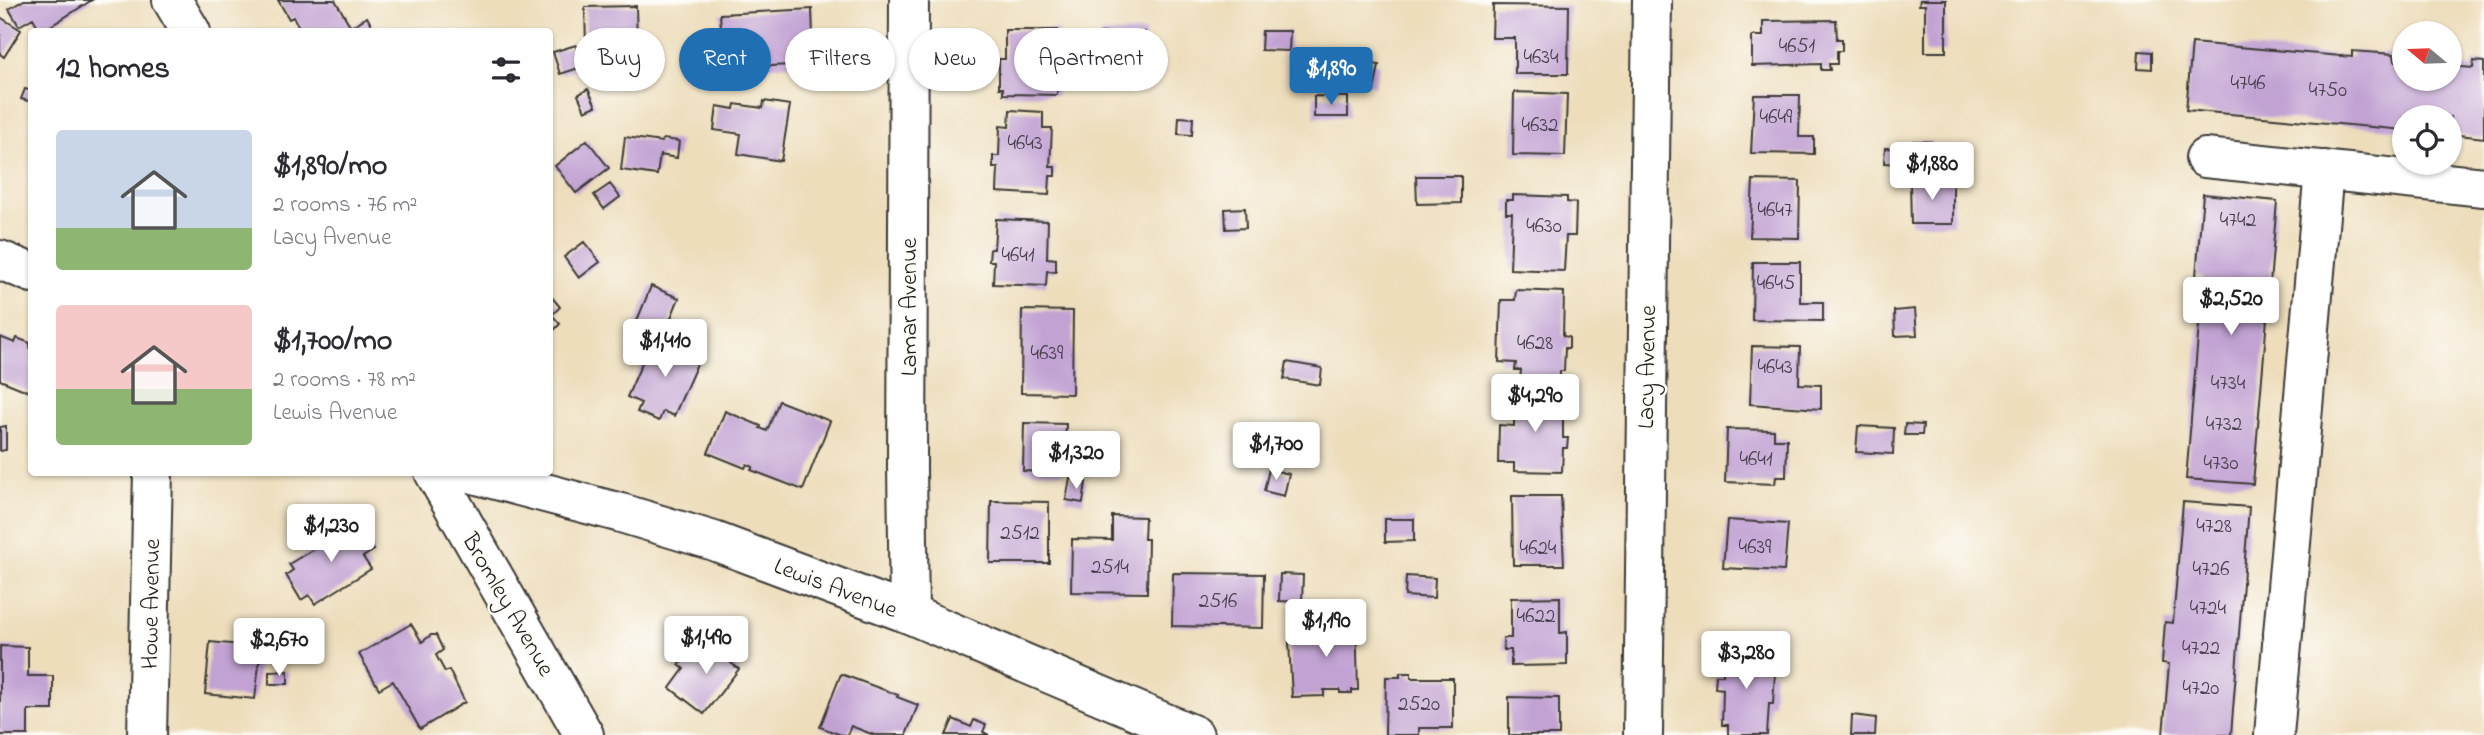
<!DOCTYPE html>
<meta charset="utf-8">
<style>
body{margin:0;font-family:"Indie Flower",sans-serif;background:#f2f2f3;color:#2b2b33;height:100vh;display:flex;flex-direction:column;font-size:26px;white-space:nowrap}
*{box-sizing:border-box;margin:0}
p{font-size:23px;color:#7c7c81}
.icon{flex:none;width:38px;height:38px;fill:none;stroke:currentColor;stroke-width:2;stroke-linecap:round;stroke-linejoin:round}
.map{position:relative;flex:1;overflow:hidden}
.details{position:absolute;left:28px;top:28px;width:525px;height:448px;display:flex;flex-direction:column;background:#fff;border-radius:7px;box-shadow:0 2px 5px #0004}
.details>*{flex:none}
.top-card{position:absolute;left:574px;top:28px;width:665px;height:63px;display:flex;gap:14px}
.needle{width:46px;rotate:289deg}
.tools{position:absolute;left:2392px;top:21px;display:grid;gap:14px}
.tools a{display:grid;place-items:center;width:70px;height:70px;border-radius:50%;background:#fff;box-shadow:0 2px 5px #0004;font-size:35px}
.price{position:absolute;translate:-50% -60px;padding:0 16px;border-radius:7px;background:#fff;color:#222;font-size:23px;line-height:46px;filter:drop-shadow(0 2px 4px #0008)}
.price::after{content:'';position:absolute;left:50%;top:42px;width:21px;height:16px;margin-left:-10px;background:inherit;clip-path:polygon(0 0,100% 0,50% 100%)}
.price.current{background:#1f6fb2;color:#fff}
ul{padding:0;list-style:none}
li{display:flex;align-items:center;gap:21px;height:175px;padding:0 28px}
li span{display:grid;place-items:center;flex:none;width:196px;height:140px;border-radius:7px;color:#555}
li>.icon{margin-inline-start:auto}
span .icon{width:84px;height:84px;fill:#fffc;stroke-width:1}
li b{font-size:30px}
h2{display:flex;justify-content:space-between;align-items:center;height:84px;padding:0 28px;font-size:30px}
.pill{padding:0 24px;border-radius:32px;background:#fff;box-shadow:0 2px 5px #0004;font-size:24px;line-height:63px}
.pill.current{background:#1f6fb2;color:#fff}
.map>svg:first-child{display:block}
</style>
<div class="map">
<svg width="2484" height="735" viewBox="0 0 2484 735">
<rect width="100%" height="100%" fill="#fdfcf7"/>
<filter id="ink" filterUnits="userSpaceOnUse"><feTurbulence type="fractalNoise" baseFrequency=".0143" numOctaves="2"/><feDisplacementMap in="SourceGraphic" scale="14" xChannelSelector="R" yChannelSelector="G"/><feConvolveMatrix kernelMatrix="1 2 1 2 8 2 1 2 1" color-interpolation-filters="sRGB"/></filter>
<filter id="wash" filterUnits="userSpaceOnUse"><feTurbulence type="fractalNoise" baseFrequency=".00686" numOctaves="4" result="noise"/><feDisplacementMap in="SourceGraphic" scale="28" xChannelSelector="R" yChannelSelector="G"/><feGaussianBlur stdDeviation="1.57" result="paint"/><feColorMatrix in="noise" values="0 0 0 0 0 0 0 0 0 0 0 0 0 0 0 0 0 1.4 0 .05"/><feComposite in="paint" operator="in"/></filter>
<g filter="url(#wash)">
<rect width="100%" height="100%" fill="#edddbb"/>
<g id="blocks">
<path fill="#c1a2d3" d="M24 0H92L41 32 33 18 19 26 9 9Z
M278 0H335L351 27 367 17 375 32H302L293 17 289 19Z
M1920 0H1946V52H1925V5H1919Z
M1493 5 1569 6 1568 74H1515V38H1492Z
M636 6 637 45 586 46 585 7Z
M812 9 814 64 709 69 708 43 722 42 720 14Z
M0 17 21 30 4 57 0 54Z
M1836 20 1837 39H1842V51H1837V64H1829L1830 70H1821V64L1752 66V36H1763V21Z
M1005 30H1058L1057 95 1003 94V88H999V59H1005Z
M1262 31H1290L1289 51 1261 50Z
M1145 32V58L1100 59V33Z
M2192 43 2352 57V51L2394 54 2395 61H2404V79H2450V66L2473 68 2474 61 2484 62V138L2450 134V117H2404V130L2186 110Z
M576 45 582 67 560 74 553 52Z
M2139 51 2152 52V69L2138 68Z
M1349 59 1379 65 1375 86 1345 80Z
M25 89 32 91V102L21 99Z
M588 89 596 106 585 111 578 95Z
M1514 92 1567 94 1565 156 1513 155Z
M1754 95H1800L1799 137H1814V154L1751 153Z
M1314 96 1348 97V117H1314Z
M764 101 790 105 781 161 738 154 741 134 714 130 717 106 734 109 735 104 763 108Z
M1010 110 1043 112V128H1052L1050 167H1055V176H1050L1049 195 997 192 998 168H993V156H999L1000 126 1009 127Z
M1179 117 1193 118 1192 135 1178 134Z
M625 137 662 142 663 139 679 141 677 158 660 155 657 175 621 170Z
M587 140 609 168 576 193 555 166Z
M1914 141 1932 142V166H1914Z
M1885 148 1903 149 1902 164 1884 163Z
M1416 176H1461V203L1417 204Z
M1753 180 1800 181 1799 238 1750 237Z
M1910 181H1953V224H1911Z
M610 184 620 197 604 209 594 195Z
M2203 194 2277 201 2253 484 2186 479 2203 277 2196 276Z
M1513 195 1567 197V202L1576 203 1575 236H1566L1564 271 1510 269 1512 213H1506V200H1513Z
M1245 208 1246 228 1226 229 1225 209Z
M996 219 1048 221 1047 258 1056 259V272L1047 271 1046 286 993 284 994 261H989L990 249H994Z
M584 242 600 262 579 278 564 257Z
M1753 262H1800V302H1823V321L1752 320Z
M651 286 679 298 664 335 636 323Z
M1516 290 1564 292 1563 336 1569 337V348H1565L1564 371H1560V383L1520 382 1521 370H1515L1516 363 1499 362 1501 300H1515Z
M550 295 560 307 552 315 560 324 550 334Z
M1915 309 1917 335 1895 336 1894 311Z
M1022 310 1073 311 1072 394 1021 393Z
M0 337 15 343 17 338 30 343 32 393 0 380Z
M679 337 704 348 674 416 663 411 659 421 637 412 641 403 627 397 648 349 670 359Z
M1752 346 1800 347 1799 384 1821 385V409L1750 404Z
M1287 362 1322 368 1320 385 1284 379Z
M1515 393H1563V438H1568L1567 448H1563L1562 472 1514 471V463H1498L1499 425 1514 426Z
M779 401 830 421 803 490 751 470 753 467 747 464 745 468 708 453 725 411 761 426 760 428 767 431Z
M1024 423 1066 424 1064 473 1023 471Z
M1905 424 1923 425 1922 435H1904Z
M6 426V450L0 451V427Z
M1858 426 1894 428 1893 454 1856 452Z
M1727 429 1774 430V439H1787L1786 477H1776L1775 484 1725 482Z
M1269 469 1289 474 1284 496 1264 491Z
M1070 478 1086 482 1083 503 1066 500Z
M1512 496H1561L1564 565H1513Z
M991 501 1049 502V563H990Z
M2183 502 2249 507 2231 735H2163L2169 664 2162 663 2165 622 2173 623Z
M1112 516 1145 517 1144 539H1148L1147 593 1071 592 1072 539 1112 540Z
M1385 519H1414V541L1385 542Z
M1727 520 1788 524 1784 571 1723 568Z
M342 522 350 535 360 529 374 550 363 557 371 569 315 604 309 595 301 600 286 575 293 570 289 564 317 547 318 537Z
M1173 573 1264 574 1263 628 1172 626Z
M1280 574 1303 575 1302 602 1279 601Z
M1406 576 1435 578 1434 598 1405 596Z
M1560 597V633L1567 632V665L1511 666V650H1504L1503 638H1511V598Z
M1356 617 1358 690H1352V693H1340V690H1324V696L1292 697 1289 642H1306V635L1313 634V618Z
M411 624 422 642 431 635H436L443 650 436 655 445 672 449 670 465 702 420 729 393 681 379 689 359 654Z
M291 625 301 642 274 659 263 642Z
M721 640 738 653 731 663 739 669 704 714 670 688 684 669 679 665 688 655 694 660 706 645 713 650Z
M210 642 261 647 255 699 205 694Z
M0 646 28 647V676H53V710H28V735H0Z
M1724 647 1768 649 1767 672H1775L1773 704H1769L1767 735H1728V725H1722L1723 689 1715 688 1716 675H1723Z
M288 671V684H269V672Z
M1400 673H1411V678H1453V728H1419V735H1385L1386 677H1400Z
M841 674 898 695 897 697 918 705 906 735H874L851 726 847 735H841L820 727Z
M1509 697 1559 698V735H1509Z
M1852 715 1876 718 1875 735H1851Z
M953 719 971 727 974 720 986 725 983 732 989 735H946Z"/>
</g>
</g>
<g filter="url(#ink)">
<use href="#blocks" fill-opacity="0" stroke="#3b3934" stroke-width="2"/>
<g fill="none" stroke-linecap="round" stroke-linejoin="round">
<g stroke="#3b3934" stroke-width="42">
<path id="minor" d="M172 0 191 32
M909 0 907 467 909 614
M2205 158 2484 187
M0 260 32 273
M434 472 584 735
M466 472 621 513 714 541 909 614 1194 735
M147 735 153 472
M1643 735 1652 0
M2274 735 2324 170"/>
</g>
<use href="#minor" stroke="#fff" stroke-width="38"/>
</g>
</g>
<g text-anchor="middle" stroke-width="5" stroke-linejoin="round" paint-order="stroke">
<g font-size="21" fill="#453e4a">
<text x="1797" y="52">4651</text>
<text x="1541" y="63">4634</text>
<text x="2248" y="89">4746</text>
<text x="2328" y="96">4750</text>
<text x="1776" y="123">4649</text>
<text x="1540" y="131">4632</text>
<text x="1025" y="149">4643</text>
<text x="1775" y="216">4647</text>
<text x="2238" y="226">4742</text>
<text x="1544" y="232">4630</text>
<text x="1018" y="261">4641</text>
<text x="1776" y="289">4645</text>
<text x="1535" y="349">4628</text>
<text x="1047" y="359">4639</text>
<text x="1775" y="373">4643</text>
<text x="2228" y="389">4734</text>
<text x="2224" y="430">4732</text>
<text x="1756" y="465">4641</text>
<text x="2221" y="469">4730</text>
<text x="2214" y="532">4728</text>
<text x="1020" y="539">2512</text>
<text x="1755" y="553">4639</text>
<text x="1538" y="554">4624</text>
<text x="1110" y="573">2514</text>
<text x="2211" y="575">4726</text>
<text x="1218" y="607">2516</text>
<text x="2208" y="614">4724</text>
<text x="1536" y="622">4622</text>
<text x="2201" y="654">4722</text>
<text x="2201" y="694">4720</text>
<text x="1419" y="710">2520</text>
</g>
<g font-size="24" fill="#1c1c1c" stroke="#fdfcf7">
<text transform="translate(908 307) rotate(-90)" y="8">Lamar Avenue</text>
<text transform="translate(1646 367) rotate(-89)" y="8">Lacy Avenue</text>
<text transform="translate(836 587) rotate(21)" y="8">Lewis Avenue</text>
<text transform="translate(150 604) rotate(-89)" y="8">Howe Avenue</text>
<text transform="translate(509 604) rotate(60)" y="8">Bromley Avenue</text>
</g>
</g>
</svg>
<div class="tools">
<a><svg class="needle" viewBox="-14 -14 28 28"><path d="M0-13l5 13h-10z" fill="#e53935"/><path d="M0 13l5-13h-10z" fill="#7c7c81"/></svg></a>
<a><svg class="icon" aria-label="locate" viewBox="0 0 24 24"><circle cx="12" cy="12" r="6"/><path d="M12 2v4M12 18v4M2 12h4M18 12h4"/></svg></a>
</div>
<b class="price current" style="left:1331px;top:107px">$1,890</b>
<b class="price" style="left:1932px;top:202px">$1,880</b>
<b class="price" style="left:2231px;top:337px">$2,520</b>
<b class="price" style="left:665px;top:379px">$1,410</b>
<b class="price" style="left:1535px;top:434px">$4,290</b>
<b class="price" style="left:1276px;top:482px">$1,700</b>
<b class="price" style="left:1076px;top:491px">$1,320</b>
<b class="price" style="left:331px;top:564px">$1,230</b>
<b class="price" style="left:1326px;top:659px">$1,190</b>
<b class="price" style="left:706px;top:676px">$1,490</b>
<b class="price" style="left:279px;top:678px">$2,670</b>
<b class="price" style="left:1746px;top:691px">$3,280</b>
<div class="top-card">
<a class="pill">Buy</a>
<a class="pill current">Rent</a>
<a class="pill">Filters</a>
<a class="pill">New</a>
<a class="pill">Apartment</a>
</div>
<section class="details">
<h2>12 homes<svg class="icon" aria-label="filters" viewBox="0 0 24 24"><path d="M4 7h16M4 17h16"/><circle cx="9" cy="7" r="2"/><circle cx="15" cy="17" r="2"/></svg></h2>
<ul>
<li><span style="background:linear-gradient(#c9d6e8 70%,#8fb573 0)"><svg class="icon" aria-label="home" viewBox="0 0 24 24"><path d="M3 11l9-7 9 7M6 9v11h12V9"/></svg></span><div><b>$1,890/mo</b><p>2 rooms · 76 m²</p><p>Lacy Avenue</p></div></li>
<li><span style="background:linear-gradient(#f6c9c9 60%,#8fb573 0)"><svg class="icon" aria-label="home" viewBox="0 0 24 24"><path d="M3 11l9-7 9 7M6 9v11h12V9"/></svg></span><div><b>$1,700/mo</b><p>2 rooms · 78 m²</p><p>Lewis Avenue</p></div></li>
</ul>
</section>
</div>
